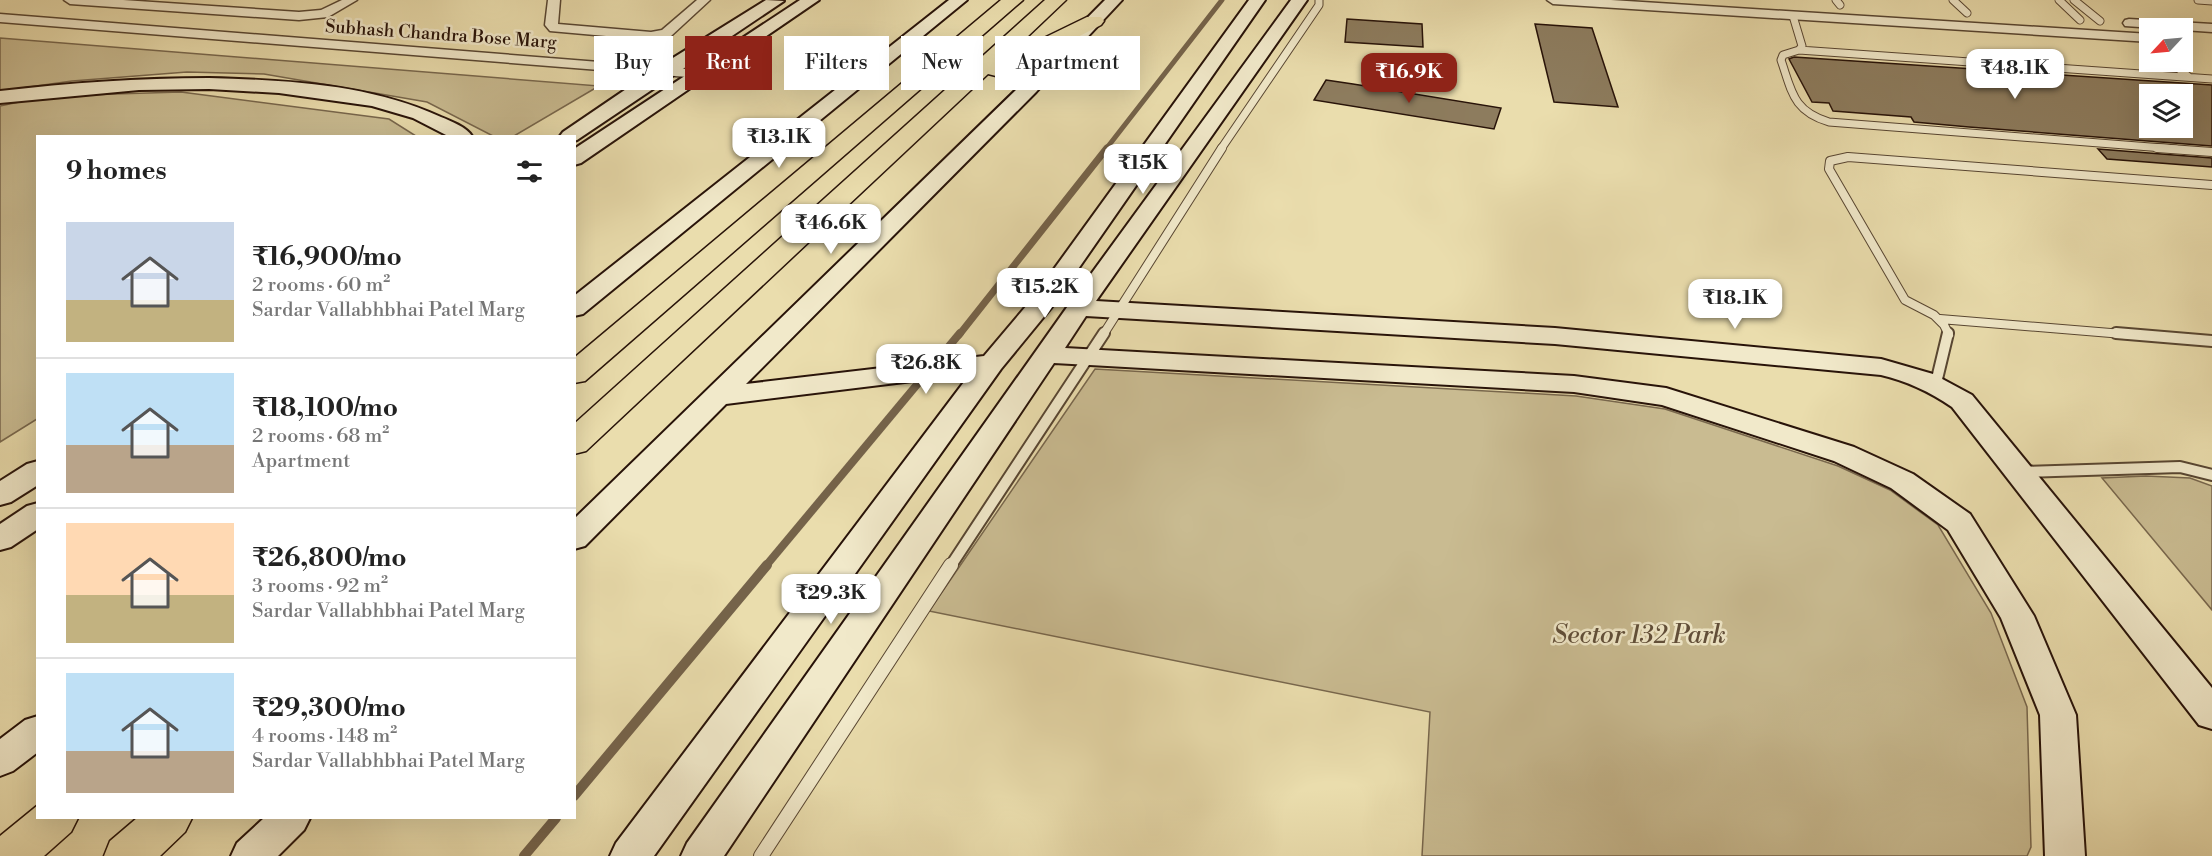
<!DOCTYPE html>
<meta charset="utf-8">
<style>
body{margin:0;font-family:"Libre Bodoni",serif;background:#f6f6f6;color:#222;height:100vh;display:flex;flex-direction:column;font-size:22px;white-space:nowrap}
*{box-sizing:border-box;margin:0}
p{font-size:20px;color:#767676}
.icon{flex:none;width:33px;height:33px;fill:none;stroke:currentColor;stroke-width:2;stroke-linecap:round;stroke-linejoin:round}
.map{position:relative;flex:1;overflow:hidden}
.panel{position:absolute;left:36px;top:135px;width:540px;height:684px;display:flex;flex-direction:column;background:#fff;border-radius:0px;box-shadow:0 6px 24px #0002}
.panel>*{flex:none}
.guide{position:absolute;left:594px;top:36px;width:570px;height:54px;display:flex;gap:12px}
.needle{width:39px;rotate:244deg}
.fabs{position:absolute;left:2139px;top:18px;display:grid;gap:12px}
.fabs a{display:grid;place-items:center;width:54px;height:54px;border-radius:0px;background:#fff;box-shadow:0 6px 24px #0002;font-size:30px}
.price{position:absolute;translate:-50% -51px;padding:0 14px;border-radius:12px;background:#fff;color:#222;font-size:20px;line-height:39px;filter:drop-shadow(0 2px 3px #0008)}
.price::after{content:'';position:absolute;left:50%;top:36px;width:18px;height:14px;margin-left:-9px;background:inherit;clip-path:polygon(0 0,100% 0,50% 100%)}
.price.selected{background:#8f2418;color:#fff}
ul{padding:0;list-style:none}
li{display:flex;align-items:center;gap:18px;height:150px;padding:0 30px}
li+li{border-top:2px solid #e0e0e0}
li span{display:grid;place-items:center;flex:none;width:168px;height:120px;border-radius:0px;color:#555}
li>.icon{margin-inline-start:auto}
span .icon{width:72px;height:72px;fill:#fffc;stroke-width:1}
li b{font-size:26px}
h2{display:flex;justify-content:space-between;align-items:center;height:72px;padding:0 30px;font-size:26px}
.tag{padding:0 21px;border-radius:0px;background:#fff;box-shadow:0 6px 24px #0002;font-size:21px;line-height:54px}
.tag.selected{background:#8f2418;color:#fff}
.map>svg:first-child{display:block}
</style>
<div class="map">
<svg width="2212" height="856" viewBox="0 0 2212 856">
<rect width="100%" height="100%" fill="#eaddad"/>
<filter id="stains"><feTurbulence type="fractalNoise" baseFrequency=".00333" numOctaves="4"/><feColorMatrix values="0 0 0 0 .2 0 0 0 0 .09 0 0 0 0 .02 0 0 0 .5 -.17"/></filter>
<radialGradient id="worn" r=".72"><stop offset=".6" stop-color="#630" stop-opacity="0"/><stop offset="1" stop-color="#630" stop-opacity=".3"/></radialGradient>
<path fill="#c9bb91" stroke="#78674d" stroke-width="1.5" d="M0 38 599 86 514 136H493L427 102 264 74 187 72 72 81 0 91Z
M181 92 389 119 416 136H38L37 419 0 442V106L48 96Z
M1095 369 1576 396 1665 409 1838 466 1890 490 1938 525 1991 613 2027 707 2031 847 2027 856H1422L1430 712 929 611Z
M2146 476 2190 478 2212 486V610L2102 478Z"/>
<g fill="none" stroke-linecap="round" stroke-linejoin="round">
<path stroke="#75634a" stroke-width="5" d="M1106 149 1222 0"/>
<path stroke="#75634a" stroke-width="7" d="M959 335 1107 148"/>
<path stroke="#75634a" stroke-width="8" d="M765 567 960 333"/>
<path stroke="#75634a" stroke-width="10" d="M574 796 767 565
M524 856 556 818"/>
</g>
<path fill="#8d7c5e" stroke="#281309" stroke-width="1.5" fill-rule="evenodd" d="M1347 19 1422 24 1423 47 1345 42Z
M1535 24 1592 28 1618 107 1554 102Z
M1794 57 2212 85V146L1969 127 1914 122 1911 117 1833 111 1829 103 1812 102 1789 59ZM2150 94H2182V128H2150Z
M1326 80 1353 84 1501 108 1494 129 1314 100Z
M2098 149 2212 158V167L2107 159Z"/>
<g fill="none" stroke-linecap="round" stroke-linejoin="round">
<g stroke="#584632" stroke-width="9">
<path id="lane-far3" d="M1836 0 1840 5
M1953 0 1967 13
M2059 0 2080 20
M2074 0 2100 21
M2198 0 2212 1
M1793 16 1802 46 1799 50 1783 55 1781 60C1792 92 1793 111 1829 122L2176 149
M1799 50 2212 79
M2170 62 2189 77
M1221 149 1319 5V0"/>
</g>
<g stroke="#584632" stroke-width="10">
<path id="lane-far2" d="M2157 148 2212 152
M1940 319 2135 335
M1103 335 1222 148
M1949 335 1944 325 1934 315 1905 300 1829 169 1830 161 1848 157 2212 185"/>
</g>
<g stroke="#584632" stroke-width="14">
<path id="lane-far1" d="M2116 333 2212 341
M1936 383 1948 333
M2021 472 2180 467 2212 475
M950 567 1104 333"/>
</g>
<g stroke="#584632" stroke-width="16">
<path id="lane" d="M761 856 951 565"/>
</g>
<g stroke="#584632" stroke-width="3">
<path id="street" d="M64 0H123L299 12 321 10 342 0H357L328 17 299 20 70 4Z
M548 0H560L558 24 651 32 662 30 697 0H710L671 36 651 40 550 31 545 25Z
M1547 0H1611L2150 34V42L1553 4Z
M0 14 700 70 707 74 700 78 0 22Z
M2129 19 2212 24V32L2125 26 2123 23 2125 20Z"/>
</g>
<g stroke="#281309" stroke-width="4">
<path id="secondary" d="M766 0 784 1 577 140 574 141V136H560L563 132 660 66Z
M800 0H819L581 163 574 165V149Z
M949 0H967L583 314 574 316V296Z
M1105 0H1122L1036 92 746 384 984 356 1033 298 1249 0H1265L1051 308 1001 369 654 856H610L616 843 970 374 726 404 585 546 574 549V519L1022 84Z
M1291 0H1307L1096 301 1555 328 1881 359 1933 374 1972 395 2212 688V729L2199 725 1952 407C1930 392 1907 381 1881 375L1555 344 1086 316 1065 348 1574 376 1666 388 1854 447 1913 474 1970 514 2034 616 2076 715 2085 856H2045L2040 715 2001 618 1948 530 1891 488 1834 461 1662 405 1574 392 1054 363 724 856H681L687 843 1070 303Z
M209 78C287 80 369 84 441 117 451 121 466 127 472 136H448L413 118 372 106 279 93 209 89 139 90 0 103V91C70 83 139 78 209 78Z
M38 461V485L11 502 0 505V481L27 464Z
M38 503V529L11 547 0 550V524L27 506Z
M38 716V752L13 771 0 776V739L25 720Z
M264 818H310L304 830 278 856H231L237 843Z"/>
</g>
<g stroke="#281309" stroke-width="3">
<path id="highway" d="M1001 0H1023L585 381 574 383V358Z
M1045 0H1066L1007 56 1087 17H1101L1104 21 1101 25 1004 75 996 76 988 74 586 451 574 454V424Z
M38 805V818H78L71 832 44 856H0V836Z
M137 818H192L185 832 160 856H104L110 841Z"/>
</g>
<use href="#lane-far3" stroke="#f1e9ca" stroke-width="7"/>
<use href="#lane-far2" stroke="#f1e9ca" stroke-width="8"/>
<use href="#lane-far1" stroke="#f1e9ca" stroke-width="10"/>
<use href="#lane" stroke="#f1e9ca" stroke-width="14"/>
<use href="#street" fill="#f1e9ca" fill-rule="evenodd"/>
<use href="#secondary" fill="#f1e9ca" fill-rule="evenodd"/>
<use href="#highway" fill="#eaddad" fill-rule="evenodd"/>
</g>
<g text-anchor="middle" stroke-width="5" stroke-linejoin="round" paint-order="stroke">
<g font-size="18" fill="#281309" stroke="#f1e9ca">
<text transform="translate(441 34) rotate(4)" y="6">Subhash Chandra Bose Marg</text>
</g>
<g font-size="26" font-style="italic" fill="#604e39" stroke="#f1e9ca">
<text x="1639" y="643">Sector 132 Park</text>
</g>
</g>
<rect width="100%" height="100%" filter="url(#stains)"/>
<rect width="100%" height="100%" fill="url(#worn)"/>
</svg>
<div class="fabs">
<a><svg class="needle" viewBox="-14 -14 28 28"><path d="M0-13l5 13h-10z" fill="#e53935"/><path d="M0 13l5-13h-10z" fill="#767676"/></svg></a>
<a><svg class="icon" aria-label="layers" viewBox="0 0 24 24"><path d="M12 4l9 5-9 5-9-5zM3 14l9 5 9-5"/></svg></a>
</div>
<b class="price" style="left:2015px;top:100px">₹48.1K</b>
<b class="price selected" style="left:1409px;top:104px">₹16.9K</b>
<b class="price" style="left:779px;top:169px">₹13.1K</b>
<b class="price" style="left:1143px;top:195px">₹15K</b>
<b class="price" style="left:831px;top:255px">₹46.6K</b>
<b class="price" style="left:1045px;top:319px">₹15.2K</b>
<b class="price" style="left:1735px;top:330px">₹18.1K</b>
<b class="price" style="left:926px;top:395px">₹26.8K</b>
<b class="price" style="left:831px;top:625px">₹29.3K</b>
<div class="guide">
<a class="tag">Buy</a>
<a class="tag selected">Rent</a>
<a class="tag">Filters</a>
<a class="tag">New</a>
<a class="tag">Apartment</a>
</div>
<section class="panel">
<h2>9 homes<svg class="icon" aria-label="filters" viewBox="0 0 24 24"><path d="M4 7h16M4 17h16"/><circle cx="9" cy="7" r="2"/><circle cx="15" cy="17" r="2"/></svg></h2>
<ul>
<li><span style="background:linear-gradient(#c9d6e8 65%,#c2b280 0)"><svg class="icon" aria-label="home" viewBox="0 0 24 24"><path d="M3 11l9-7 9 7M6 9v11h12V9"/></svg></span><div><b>₹16,900/mo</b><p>2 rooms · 60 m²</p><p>Sardar Vallabhbhai Patel Marg</p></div></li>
<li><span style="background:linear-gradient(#bfe0f5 60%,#b9a48a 0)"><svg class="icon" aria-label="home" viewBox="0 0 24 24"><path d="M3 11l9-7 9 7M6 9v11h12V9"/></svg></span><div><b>₹18,100/mo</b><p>2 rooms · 68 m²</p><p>Apartment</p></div></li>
<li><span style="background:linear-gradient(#ffd9b3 60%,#c2b280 0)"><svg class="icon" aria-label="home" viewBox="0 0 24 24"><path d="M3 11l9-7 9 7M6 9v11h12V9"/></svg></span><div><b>₹26,800/mo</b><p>3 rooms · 92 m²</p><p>Sardar Vallabhbhai Patel Marg</p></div></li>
<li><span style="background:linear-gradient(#bfe0f5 65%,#b9a48a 0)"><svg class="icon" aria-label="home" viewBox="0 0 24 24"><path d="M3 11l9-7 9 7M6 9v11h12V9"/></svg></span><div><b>₹29,300/mo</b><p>4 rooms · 148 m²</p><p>Sardar Vallabhbhai Patel Marg</p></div></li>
</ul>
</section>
</div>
